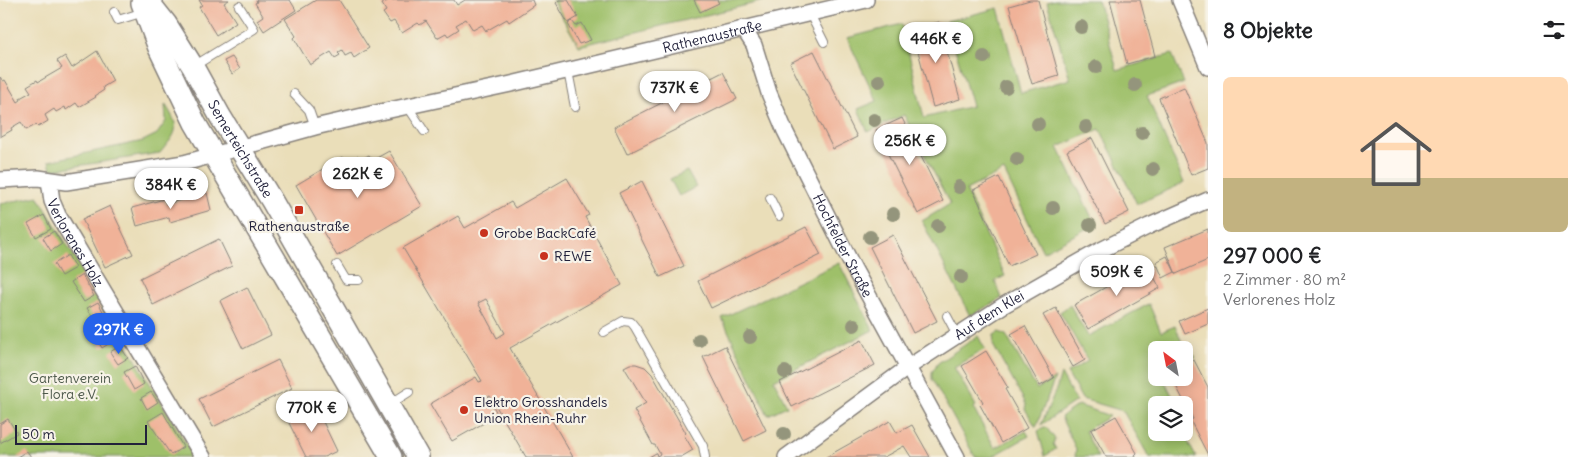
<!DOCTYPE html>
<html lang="de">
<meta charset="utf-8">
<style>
body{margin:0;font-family:Delius,sans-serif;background:#f6f6f6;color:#202124;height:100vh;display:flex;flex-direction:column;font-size:19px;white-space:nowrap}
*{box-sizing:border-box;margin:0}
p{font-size:16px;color:#757577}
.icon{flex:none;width:28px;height:28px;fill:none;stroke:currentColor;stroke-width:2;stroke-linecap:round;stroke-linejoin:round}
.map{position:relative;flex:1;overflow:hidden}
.side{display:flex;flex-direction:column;background:#fff;width:375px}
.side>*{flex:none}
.needle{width:32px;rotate:328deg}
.tools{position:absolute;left:1148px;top:341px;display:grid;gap:10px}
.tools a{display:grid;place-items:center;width:45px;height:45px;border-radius:8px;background:#fff;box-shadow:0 2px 12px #0003;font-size:25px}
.scale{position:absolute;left:15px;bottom:12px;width:132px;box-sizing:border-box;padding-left:5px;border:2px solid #22223b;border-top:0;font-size:14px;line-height:18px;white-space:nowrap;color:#22223b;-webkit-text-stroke:4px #f7f3e8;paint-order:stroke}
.price{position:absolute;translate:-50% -42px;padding:0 11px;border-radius:18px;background:#fff;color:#222;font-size:16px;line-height:32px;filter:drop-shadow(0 1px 2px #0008)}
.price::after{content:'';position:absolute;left:50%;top:30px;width:15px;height:11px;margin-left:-8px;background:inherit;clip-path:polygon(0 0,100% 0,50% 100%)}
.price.on{background:#2563eb;color:#fff}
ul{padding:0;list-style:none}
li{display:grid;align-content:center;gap:10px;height:265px;padding:0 15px}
li span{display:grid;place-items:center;height:155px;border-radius:8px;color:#555}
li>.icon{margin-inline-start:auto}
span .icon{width:90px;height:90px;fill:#fffc;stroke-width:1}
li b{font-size:21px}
h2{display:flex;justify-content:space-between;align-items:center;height:60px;padding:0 15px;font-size:21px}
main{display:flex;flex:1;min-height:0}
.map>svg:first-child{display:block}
</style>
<main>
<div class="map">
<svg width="1208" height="457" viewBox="0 0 1208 457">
<rect width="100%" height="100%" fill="#f7f3e8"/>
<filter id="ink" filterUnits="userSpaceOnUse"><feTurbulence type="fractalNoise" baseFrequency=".02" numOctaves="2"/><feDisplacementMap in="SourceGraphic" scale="10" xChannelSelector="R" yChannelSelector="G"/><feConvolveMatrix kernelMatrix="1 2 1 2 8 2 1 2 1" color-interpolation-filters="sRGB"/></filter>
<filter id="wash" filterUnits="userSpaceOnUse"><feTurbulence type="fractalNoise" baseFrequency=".0096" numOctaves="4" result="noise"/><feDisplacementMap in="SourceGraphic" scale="20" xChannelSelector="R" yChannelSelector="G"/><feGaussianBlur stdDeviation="1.12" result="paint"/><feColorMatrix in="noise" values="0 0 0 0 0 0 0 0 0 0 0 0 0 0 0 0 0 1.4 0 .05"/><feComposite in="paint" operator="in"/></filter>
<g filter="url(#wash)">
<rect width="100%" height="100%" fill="#eadeb9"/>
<path fill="#9ec069" stroke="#607152" d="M552 0H768L579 46Z
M1055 0H1098L1117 70 1172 54 1184 83 1147 96 1184 183 1137 204 1100 129 1058 147 1095 224 1043 252 1004 171 966 190 1005 276 995 281 1002 298 970 316 922 221 950 204 904 115 868 132 858 109 877 101 847 38 902 24 924 118 972 106 947 21 998 8 1021 93 1070 79 1047 2Z
M165 104C181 129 178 131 160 153L51 170 49 161 143 141 157 134 166 121Z
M687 171 696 187 679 196 670 179Z
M38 196 194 457H0V204Z
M839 263 873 330 774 380 787 406 768 415 722 318Z
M1149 304 1161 332 1175 326 1184 347 1196 357 1184 363V350H1156V378H1163L1177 405H1156V432L1183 433 1196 457H1149L1123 411 1082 399 1067 373 1088 361 1060 312 1070 305 1088 336Z
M999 332 1006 335 1037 389 1055 378 1036 427 1025 409 1026 404 993 345 994 335Z
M978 336 985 349 954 367 976 406 973 408 995 448 1026 431 1029 436 992 457H975L932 379V372L938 363Z
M1061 374 1076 401 1041 425 1057 387Z
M1078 405 1110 416 1085 431 1098 457H1075L1076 449 1061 417Z
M1046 427 1055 439 1053 444 1056 449 1045 456 1038 431Z"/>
<g id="blocks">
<path fill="#f0b298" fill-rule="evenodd" d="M199 0H229L224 3 236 22 216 35 199 7 202 5Z
M256 0H290L296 10 264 31 257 20 263 16 255 3 257 2Z
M316 0H339L369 48 354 58 351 53 345 56 342 50 338 53 340 55 335 58 331 52 310 65 294 38 296 36 285 19Z
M389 0H454L457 5 465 0H532L534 5 509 22 507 19 486 31 482 25 473 30 466 19 456 25 459 29 448 36 446 33 437 38 426 21 420 25 418 23 402 33 394 21 390 23 383 13 386 11 382 4Z
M559 0H568L578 17 568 23 556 3Z
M694 0H717L719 3 700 12Z
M1030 0H1038L1059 76 1032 84 1009 6Z
M1110 0H1140L1155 56 1127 64Z
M572 21 576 26 582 23 591 40 579 44 568 24Z
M939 22 960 99 933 107 912 29Z
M97 51 113 81 103 87 104 90 95 96 96 97 79 107 76 103 66 110 65 107 56 112 54 109 45 115 48 121 38 127 36 125 26 130 21 122 11 128 12 130 0 137V77L3 81 5 80 18 102 21 100 20 98 31 92 27 86 37 80 38 82 62 68 57 61 65 56 72 68Z
M814 51 857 137 833 149 790 63Z
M232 57 240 69 232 74 224 61Z
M723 72 737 99 627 154 614 127Z
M1184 87 1208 143V168L1191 175 1159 98Z
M902 118 943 201 918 214 876 130Z
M1092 138 1129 212 1105 224 1067 151Z
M389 151 422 206 337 256 296 185 343 157 349 166 354 163 352 159 358 156 360 160 369 155 373 160Z
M999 177 1036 254 1009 266 973 190Z
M567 178 589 215 585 217 622 285 510 348 573 457H526L490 396 488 397 498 415 452 441 430 404 476 377 479 382 482 381 403 248 458 216 465 228 511 202 515 208ZM486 299 505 333 497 338 478 303Z
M642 181 684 266 660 277 619 193Z
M207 193 211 210 170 222 169 217 137 226 132 208 164 199 166 204Z
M110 206 133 254 105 267 82 219Z
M44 215 51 229 36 237 28 224Z
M806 227 821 255 711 308 698 281Z
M1208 229V260L1176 274 1165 247Z
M54 231 62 244 51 251 43 238Z
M893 235 937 321 913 333 870 247Z
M219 239 232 266 153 305 140 278Z
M68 255 75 268 61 276 54 264Z
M1167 256 1175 272 1163 278 1156 262Z
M1147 264 1160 288 1088 329 1074 305Z
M82 275 94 296 84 302 71 282Z
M247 287 271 335 243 349 220 301Z
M98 302 105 315 95 321 87 308Z
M1056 308 1085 360 1073 367 1043 315Z
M1208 308V324L1185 334 1179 321Z
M110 325 118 338 102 348 94 335Z
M1025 326 1054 378 1040 386 1011 334Z
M862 340 875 365 792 407 780 382Z
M120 346 128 358 118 364 110 352Z
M725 346 766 430 744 441 703 357Z
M986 351 1008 388 1005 389 1027 428 1001 443 980 405 983 402 962 366Z
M278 360 292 388 213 427 199 399Z
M1194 360 1208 387V455L1190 420 1193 419 1172 378H1184V365Z
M630 364H636L645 367 652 374 686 433 684 435 693 450 681 457H649L656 453 657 456 660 454 655 445H653L634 410 646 403 624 367Z
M135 366 144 384 134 390 124 372Z
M151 392 158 402 147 409 141 398Z
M314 403 337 451 324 457H306L286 417Z
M163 412 183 447 171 455 148 421Z
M1116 416 1137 453 1135 455 1136 457H1106L1091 430Z
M8 419 17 433 0 443V424Z
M890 421 897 433 912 425 930 457H911L904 446 884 457H826Z
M27 451 31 457H17Z"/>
</g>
</g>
<g filter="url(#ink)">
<use href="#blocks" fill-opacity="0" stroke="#86807a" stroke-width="1"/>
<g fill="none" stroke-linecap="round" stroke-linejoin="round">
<g stroke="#86807a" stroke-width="10">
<path id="lane" d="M114 12 118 20 144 12
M809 12 824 42
M194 66 254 29 239 6
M568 71 575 107
M294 94 309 110 315 127
M408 107 424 131
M770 198 779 216
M337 265 346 280H359
M947 316 957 335
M604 332 623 321 631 322 635 327 703 446 705 457
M390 404 409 392"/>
</g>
<g stroke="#86807a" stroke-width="18">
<g id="street">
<path d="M1180 0 1208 67"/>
<path id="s1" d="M743 28 754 45 769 93 785 131 853 267 957 457"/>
<path id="s2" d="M0 180 38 178 66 182 184 163 315 127 371 114 511 84 866 0"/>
<path id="s3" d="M49 180 52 201 58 215 203 457"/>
<path id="s4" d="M786 457 907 368 1004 305 1097 252 1149 226 1208 200"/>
</g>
</g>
<g stroke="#86807a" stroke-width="24">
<g id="secondary">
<path id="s5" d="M147 0 166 24 193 67 220 116 272 201 418 457"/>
<path d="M142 3 159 48 195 123 391 457"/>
</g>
</g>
<use href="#lane" stroke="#fff" stroke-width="8"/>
<use href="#street" stroke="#fff" stroke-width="15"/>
<use href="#secondary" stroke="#fff" stroke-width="21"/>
</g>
<g fill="#94957c">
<circle cx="1081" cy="27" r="7"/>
<circle cx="984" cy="57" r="7"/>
<circle cx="1096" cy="67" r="7"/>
<circle cx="879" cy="81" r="7"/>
<circle cx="1135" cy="85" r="7"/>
<circle cx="1006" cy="87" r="7"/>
<circle cx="874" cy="120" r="7"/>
<circle cx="1038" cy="124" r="7"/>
<circle cx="1086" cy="127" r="7"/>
<circle cx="1142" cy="133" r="7"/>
<circle cx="1017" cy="159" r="7"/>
<circle cx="1153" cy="169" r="7"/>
<circle cx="959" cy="187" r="7"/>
<circle cx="1053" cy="208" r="7"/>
<circle cx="893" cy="214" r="7"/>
<circle cx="1090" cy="225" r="7"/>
<circle cx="938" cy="226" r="7"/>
<circle cx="870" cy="237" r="7"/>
<circle cx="961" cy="277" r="7"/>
<circle cx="854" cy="325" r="7"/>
<circle cx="750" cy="337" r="7"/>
<circle cx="699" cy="340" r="7"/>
<circle cx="785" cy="372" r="7"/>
<circle cx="784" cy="434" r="7"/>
</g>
</g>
<g fill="#c8321e" stroke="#f7f3e8" stroke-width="2">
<rect x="294" y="205" width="10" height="10" rx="2.5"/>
<circle cx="484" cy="233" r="5"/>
<circle cx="544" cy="256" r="5"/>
<circle cx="464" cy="410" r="5"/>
</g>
<g text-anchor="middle" stroke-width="4.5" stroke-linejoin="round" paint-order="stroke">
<g font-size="14" fill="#22223b" stroke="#f7f3e8">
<text dy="5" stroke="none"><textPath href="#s2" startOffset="729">Rathenaustraße</textPath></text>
<text dy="5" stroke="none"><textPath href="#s5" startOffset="176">Semerteichstraße</textPath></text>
<text dy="5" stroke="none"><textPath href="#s3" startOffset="69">Verlorenes Holz</textPath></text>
<text dy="5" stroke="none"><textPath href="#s1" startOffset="240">Hochfelder Straße</textPath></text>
<text dy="5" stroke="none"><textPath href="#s4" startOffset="248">Auf dem Klei</textPath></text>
</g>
<g font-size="14" fill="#22223b" stroke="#f7f3e8" text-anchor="start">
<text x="299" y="231" text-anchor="middle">Rathenaustraße</text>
<text x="494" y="238">Grobe BackCafé</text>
<text x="554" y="261">REWE</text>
<text x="474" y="407">Elektro Grosshandels<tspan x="474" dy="16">Union Rhein-Ruhr</tspan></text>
</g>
<g font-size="14" fill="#4d594b" stroke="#f7f3e8">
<text x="70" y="383">Gartenverein<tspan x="70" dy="16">Flora e.V.</tspan></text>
</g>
</g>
</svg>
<div class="tools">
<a><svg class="needle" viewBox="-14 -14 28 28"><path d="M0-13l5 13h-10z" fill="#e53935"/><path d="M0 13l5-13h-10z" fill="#757577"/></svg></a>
<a><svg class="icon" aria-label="layers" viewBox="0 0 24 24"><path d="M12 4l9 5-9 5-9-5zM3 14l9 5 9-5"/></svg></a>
</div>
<div class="scale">50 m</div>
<b class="price" style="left:936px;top:64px">446K €</b>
<b class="price" style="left:675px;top:113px">737K €</b>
<b class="price" style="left:910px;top:166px">256K €</b>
<b class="price" style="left:358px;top:199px">262K €</b>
<b class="price" style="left:171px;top:210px">384K €</b>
<b class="price" style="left:1117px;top:297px">509K €</b>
<b class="price on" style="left:119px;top:355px">297K €</b>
<b class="price" style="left:312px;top:433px">770K €</b>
</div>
<section class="side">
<h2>8 Objekte<svg class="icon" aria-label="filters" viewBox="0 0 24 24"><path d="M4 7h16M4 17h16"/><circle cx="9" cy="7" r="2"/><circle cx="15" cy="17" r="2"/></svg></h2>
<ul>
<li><span style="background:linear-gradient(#ffd9b3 65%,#c2b280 0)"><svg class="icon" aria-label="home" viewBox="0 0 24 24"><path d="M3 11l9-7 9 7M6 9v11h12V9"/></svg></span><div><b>297 000 €</b><p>2 Zimmer · 80 m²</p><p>Verlorenes Holz</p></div></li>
</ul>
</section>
</main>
